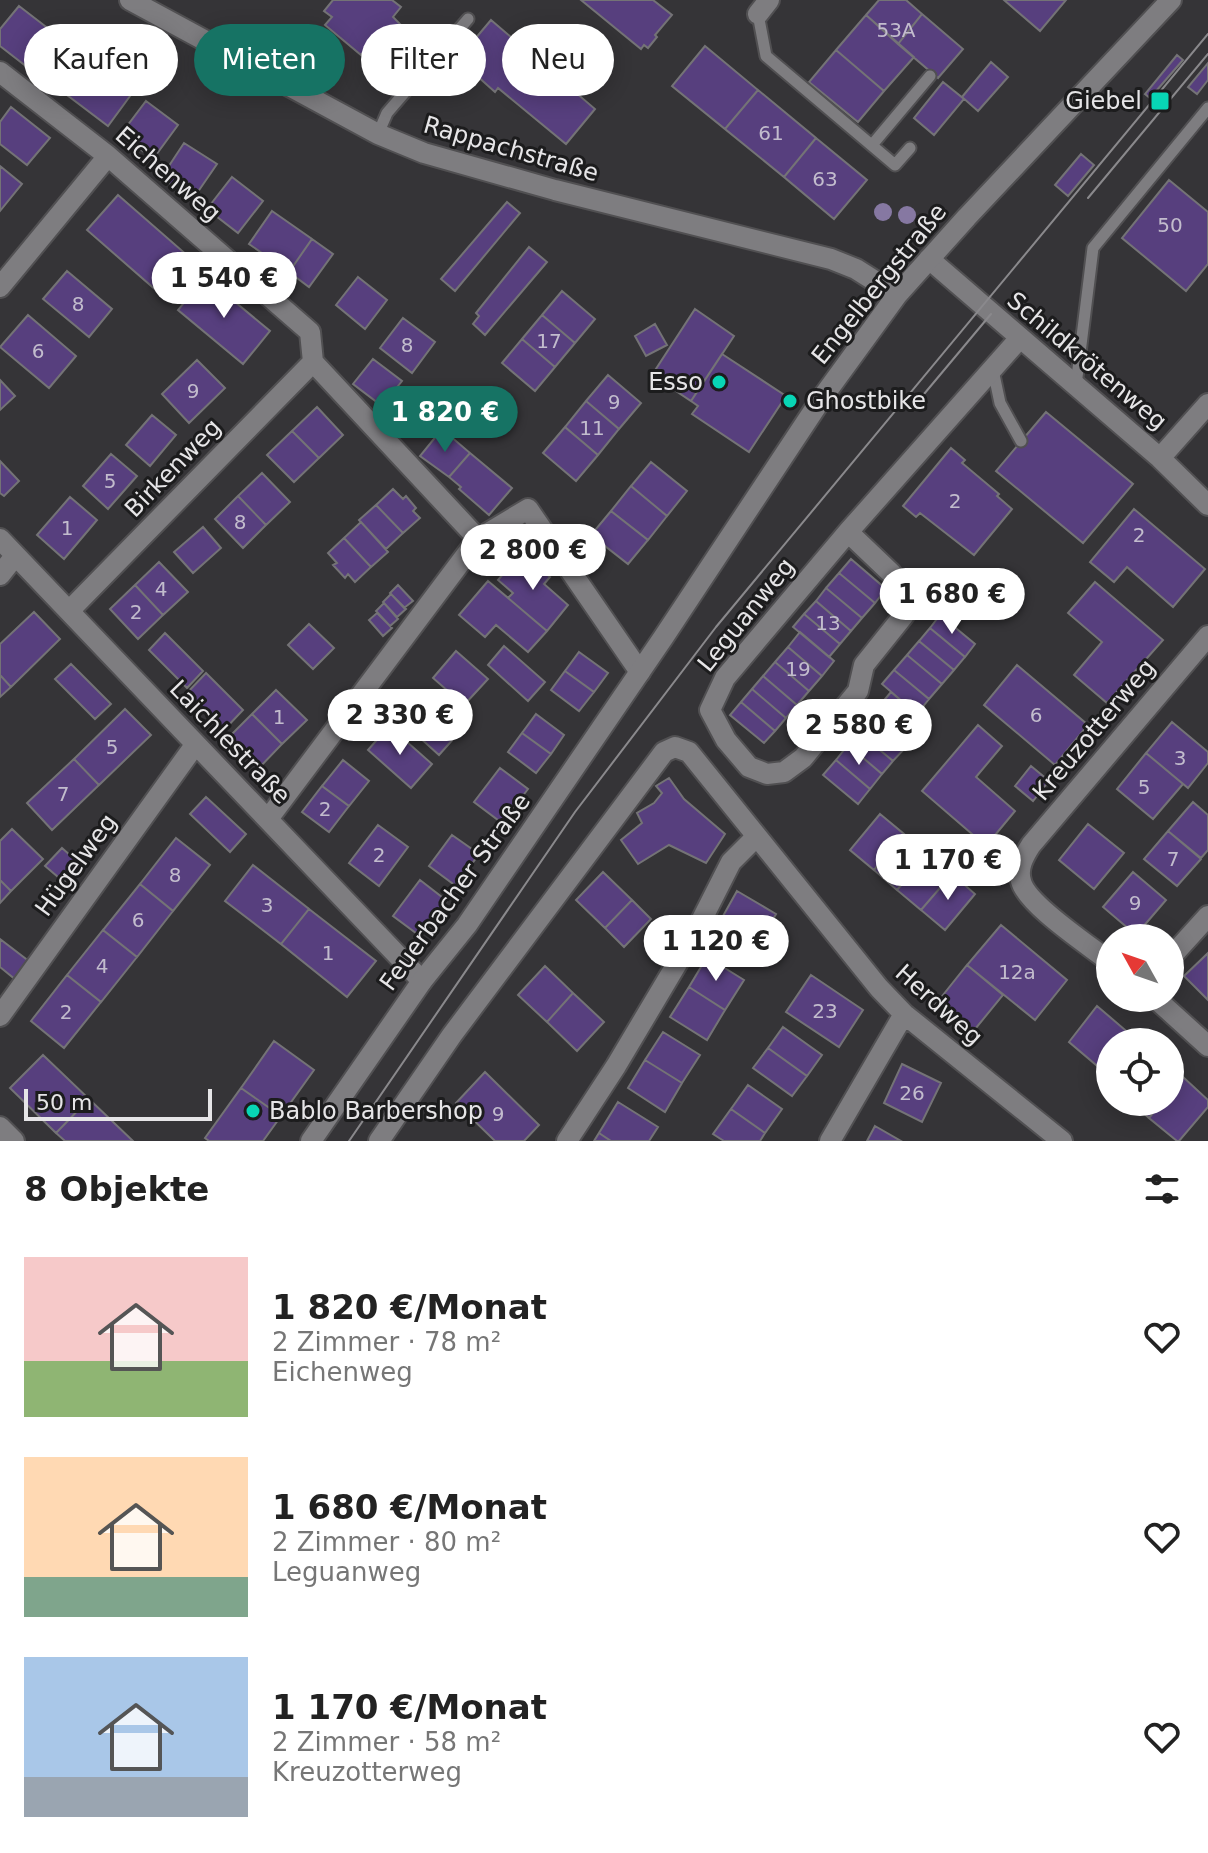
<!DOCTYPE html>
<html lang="de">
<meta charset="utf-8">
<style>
body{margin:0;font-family:"DejaVu Sans",sans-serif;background:#f2f2f2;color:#222;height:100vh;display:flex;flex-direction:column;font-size:30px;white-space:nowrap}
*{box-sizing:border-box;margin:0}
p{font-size:26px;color:#767676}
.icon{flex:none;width:44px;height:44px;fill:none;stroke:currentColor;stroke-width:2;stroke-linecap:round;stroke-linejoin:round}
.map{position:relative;height:1141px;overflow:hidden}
.side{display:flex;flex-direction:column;background:#fff;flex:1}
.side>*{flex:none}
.banner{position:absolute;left:24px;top:24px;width:800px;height:72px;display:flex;gap:16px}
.needle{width:52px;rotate:310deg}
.fabs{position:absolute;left:1096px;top:924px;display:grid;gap:16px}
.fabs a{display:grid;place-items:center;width:88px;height:88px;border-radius:50%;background:#fff;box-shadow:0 4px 20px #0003;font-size:40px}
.scale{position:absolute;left:24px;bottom:20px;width:188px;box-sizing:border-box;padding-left:8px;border:4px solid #e6e5e7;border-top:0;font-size:22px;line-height:28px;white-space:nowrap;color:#e6e5e7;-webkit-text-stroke:6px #1c1c1d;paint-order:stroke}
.price{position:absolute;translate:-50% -68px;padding:0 18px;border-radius:28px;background:#fff;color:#222;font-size:26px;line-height:52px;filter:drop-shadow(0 2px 4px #0008)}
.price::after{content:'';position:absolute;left:50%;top:48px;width:24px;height:18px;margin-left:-12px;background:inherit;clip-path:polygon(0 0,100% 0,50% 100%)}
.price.current{background:#167364;color:#fff}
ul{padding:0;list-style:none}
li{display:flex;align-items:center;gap:24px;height:200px;padding:0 24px}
li span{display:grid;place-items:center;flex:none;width:224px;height:160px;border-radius:0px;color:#555}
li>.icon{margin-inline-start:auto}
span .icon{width:96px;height:96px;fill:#fffc;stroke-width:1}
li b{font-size:34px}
h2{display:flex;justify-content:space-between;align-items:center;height:96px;padding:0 24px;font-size:34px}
.pill{padding:0 28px;border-radius:36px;background:#fff;box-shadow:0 4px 20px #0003;font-size:28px;line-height:72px}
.pill.current{background:#167364;color:#fff}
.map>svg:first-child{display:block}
</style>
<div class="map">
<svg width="1208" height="1141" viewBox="0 0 1208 1141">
<rect width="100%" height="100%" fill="#353437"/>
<path fill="#573f7e" stroke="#747376" stroke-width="2" d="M333 0H392L401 7 393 17 400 24 377 52 369 45 361 55 325 25 332 17 324 11Z
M581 0H653L672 15 655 35 657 37 648 48 644 45 641 49Z
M879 0H906L922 14 898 44 866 15Z
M1004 0H1066L1040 31Z
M19 6 76 50 49 84 0 46V29Z
M922 14 963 49 938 78 898 44Z
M866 15 914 57 884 91 836 50Z
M491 20 595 109 566 144 498 88 495 92 458 59Z
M705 46 758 90 725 129 672 86Z
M836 50 884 91 858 122 809 82Z
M1177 55 1183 60 1150 98 1145 94Z
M92 62 133 92 108 126 67 95Z
M991 62 1008 77 978 111 962 97Z
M1208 63V80L1197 94 1188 87Z
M943 82 964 99 934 135 914 118Z
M758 90 816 138 784 177 725 129Z
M146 101 178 125 153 159 121 134Z
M11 107 50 138 27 165 0 144V122Z
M816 138 867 180 834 219 784 177Z
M184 143 217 164 193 199 161 178Z
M1081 154 1094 165 1068 196 1055 185Z
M0 166 22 184 0 211Z
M232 177 263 201 238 233 207 209Z
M1169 180 1208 212V264L1186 291 1122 238Z
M118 195 188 256 157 291 87 230Z
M507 202 520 213 455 291 441 279Z
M272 211 312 239 289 272 249 244Z
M312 239 333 254 309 287 289 272Z
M529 247 547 262 485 335 473 324 479 316 476 313Z
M67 271 112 309 89 337 43 299Z
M205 277 270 331 243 364 178 310Z
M358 277 387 300 365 329 336 305Z
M562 291 595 319 575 343 542 315Z
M695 309 734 336 691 401 652 375Z
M28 315 76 356 49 388 0 347Z
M542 315 575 343 555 367 522 339Z
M403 318 435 342 412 373 380 348Z
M655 324 667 345 646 356 635 336Z
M522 339 555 367 535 391 502 363Z
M722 354 786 396 749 452 692 414 698 406 691 401Z
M373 359 402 381 382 406 353 384Z
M197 360 225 388 189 423 162 394Z
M608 375 641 403 619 429 586 401Z
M0 380 15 396 0 410Z
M586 401 619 429 598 455 565 427Z
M317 407 343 435 319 458 292 431Z
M1046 412 1133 484 1083 543 996 471Z
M152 415 176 435 150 466 126 445Z
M565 427 598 455 576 481 543 453Z
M442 429 470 453 449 477 420 456Z
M292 431 319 458 294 482 267 455Z
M951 448 965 460 962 463 999 494 997 496 1012 509 974 555 920 513 916 517 903 506Z
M470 453 512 488 489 515 459 489 461 487 449 477Z
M111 454 137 476 108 509 83 486Z
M0 461 19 481 4 496 0 493Z
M651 462 687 491 667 516 631 486Z
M262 473 290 502 266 525 238 496Z
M631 486 667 516 648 540 611 511Z
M393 489 403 499 406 496 416 508 413 511 420 518 403 533 376 505Z
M238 496 266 525 243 548 215 519Z
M70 497 97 520 64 559 37 535Z
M376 505 403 533 386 549 359 520Z
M1134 509 1205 569 1173 607 1127 567 1114 582 1090 562Z
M611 511 648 540 628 564 591 535Z
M361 522 388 552 371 567 344 538Z
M203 527 221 548 193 573 174 552Z
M344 538 371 567 355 582 348 574 345 578 333 565 337 563 328 553Z
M521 553 550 577 544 584 568 605 547 631 508 598 513 593 498 580Z
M851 559 886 589 875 603 839 573Z
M159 562 188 592 163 615 135 585Z
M839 573 875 603 862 618 826 588Z
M488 581 547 631 528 652 496 625 485 637 459 615Z
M1095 582 1163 640 1107 703 1074 675 1102 642 1068 613Z
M135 585 163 615 138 639 110 609Z
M398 585 413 601 404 608 390 593Z
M826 588 862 618 851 631 816 601Z
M391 594 406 609 397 617 383 602Z
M816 601 851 631 840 644 804 614Z
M384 603 398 619 390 626 376 611Z
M34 612 60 639 11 687 0 675V644Z
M377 613 392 628 383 636 369 620Z
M804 614 840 644 829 657 793 627Z
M940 615 975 644 965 657 930 628Z
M309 624 334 648 313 669 288 645Z
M930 628 965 657 954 670 919 641Z
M800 632 834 661 822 676 788 647Z
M165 633 203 671 187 688 149 650Z
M919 641 954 670 942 684 907 655Z
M504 646 545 682 528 701 488 665Z
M788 647 822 676 809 691 775 662Z
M456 651 488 679 464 705 433 678Z
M579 652 608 673 594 692 565 671Z
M907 655 942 684 929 699 894 670Z
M775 662 809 691 797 705 763 676Z
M71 664 111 704 95 719 55 679Z
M1017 665 1088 725 1055 765 984 705Z
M894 670 929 699 917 714 882 684Z
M565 671 594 692 579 711 551 690Z
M206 673 243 710 223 731 186 694Z
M0 675 11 687 0 697Z
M763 676 797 705 786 718 752 689Z
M752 689 786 718 775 731 741 702Z
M276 690 307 720 282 744 252 714Z
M421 691 463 728 439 755 397 717Z
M891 692 926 722 916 734 881 704Z
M741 702 775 731 764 743 730 715Z
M881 704 916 734 905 748 870 718Z
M125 709 151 735 99 785 74 759Z
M252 714 282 744 258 769 228 738Z
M536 714 564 735 551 754 522 733Z
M870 718 905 748 893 761 858 732Z
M1172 722 1208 752V763L1188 788 1146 753Z
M978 725 1002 746 976 777 1015 811 986 846 922 791Z
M389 726 432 764 411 788 368 750Z
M858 732 893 761 882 774 848 745Z
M522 733 551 754 536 773 508 752Z
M848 745 882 774 870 789 836 760Z
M1146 753 1183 784 1153 819 1117 789Z
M74 759 99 785 52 830 27 803Z
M343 760 369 781 349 806 322 786Z
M836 760 870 789 858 804 823 775Z
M1031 766 1049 781 1033 801 1015 786Z
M500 768 528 789 502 823 474 802Z
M669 778 684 799 725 834 706 863 669 845 638 864 621 840 642 823 637 813 654 803 662 793 656 786Z
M322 786 349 806 329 832 302 812Z
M206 797 246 834 230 852 190 814Z
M1193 802 1208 815V850L1201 858 1168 831Z
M880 814 904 834 874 870 850 850Z
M1088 824 1124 853 1094 889 1059 860Z
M378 825 408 847 379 886 349 863Z
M12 829 43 859 11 891 0 880V841Z
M1168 831 1201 859 1177 886 1144 859Z
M904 834 928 854 897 890 874 870Z
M452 835 479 854 456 886 429 866Z
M176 838 210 865 173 911 140 884Z
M62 848 80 864 64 882 45 866Z
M928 854 952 874 921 910 897 890Z
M253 865 309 909 281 944 225 901Z
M603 872 632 900 605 928 576 900Z
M1133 872 1166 900 1136 935 1103 907Z
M952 874 975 894 945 930 921 910Z
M0 880 11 891 0 903Z
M420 880 447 901 420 936 393 916Z
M140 884 173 911 137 957 103 930Z
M737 891 776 914 757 947 718 925Z
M632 900 651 919 624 947 605 928Z
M309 909 376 961 347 997 281 944Z
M1001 925 1067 980 1035 1020 967 965Z
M103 930 137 957 101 1002 67 975Z
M0 939 30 962 16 980 0 967Z
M1208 953V1000L1184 976Z
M707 957 744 980 725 1010 689 987Z
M967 965 1003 995 971 1034 935 1005Z
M545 966 573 993 547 1022 518 995Z
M67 975 101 1002 64 1048 31 1021Z
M811 975 863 1010 839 1047 786 1012Z
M689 987 725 1010 707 1040 670 1017Z
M573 993 604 1022 577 1051 547 1022Z
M1097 1006 1131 1035 1125 1042H1110V1061L1102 1070 1069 1042Z
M783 1027 822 1055 807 1076 768 1048Z
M663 1032 700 1055 682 1083 645 1060Z
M274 1041 314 1070 281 1116 241 1088Z
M768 1048 807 1076 792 1096 753 1068Z
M43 1055 89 1099 56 1133 10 1088Z
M645 1060 682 1083 665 1112 628 1088Z
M902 1064 941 1083 922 1122 884 1103Z
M1170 1066 1183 1077 1170 1093Z
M485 1072 539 1125 524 1141H495L456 1103Z
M1183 1077 1208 1100V1107L1179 1141H1177L1149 1118 1162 1102H1170V1093Z
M748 1085 782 1109 765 1133 731 1109Z
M241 1088 281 1116 263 1141H209L205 1138Z
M89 1099 133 1141H65L56 1133Z
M618 1102 658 1127 649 1141H611L599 1133Z
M1131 1102H1162L1149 1118Z
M731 1109 765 1133 760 1141H724L713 1134Z
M875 1126 901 1141H867Z
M599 1133 611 1141H594Z"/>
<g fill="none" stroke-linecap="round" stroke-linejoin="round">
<g stroke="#515052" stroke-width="15">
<path id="lane" d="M758 14 766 56 895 165 910 148
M378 134 387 113 468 19
M872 145 930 76
M993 370 1000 403 1021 441
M1076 385 1093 248 1208 108"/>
</g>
<g stroke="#515052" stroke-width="24">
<path id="street" d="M758 14 769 0
M0 72 108 156 310 332 313 362 478 539
M929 259 1160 458 1208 505
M0 287 108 156
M1160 458 1208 404
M848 532 725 678 710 710 726 740 749 767 767 774 784 772 803 758 858 691 864 665 904 615 910 602 891 573 848 532 1020 338
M0 539 422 981
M0 575 15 556
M70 610 313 362
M268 819 478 539 528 509 640 672
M1170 958 1208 916
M1110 962C1090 946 1026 904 1021 881 1017 868 1024 856 1031 845L1208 636
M1155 998 1208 1046
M0 1016 195 745
M0 1127 14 1141
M379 1141 452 1035 664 752 675 747 689 752 879 988 904 1014 1062 1141
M567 1141 616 1066 694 935 731 862 756 837
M830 1141 904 1014"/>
</g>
<g stroke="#515052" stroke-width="24">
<path id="secondary" d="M130 0 378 134 424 153 555 190 831 259 856 269 897 295
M311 1141 422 981 467 925 663 638 822 398 897 295 967 217 1171 0"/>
</g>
<use href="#lane" stroke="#7e7d80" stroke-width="11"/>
<use href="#street" stroke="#7e7d80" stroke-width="20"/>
<use href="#secondary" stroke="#7e7d80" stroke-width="20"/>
<path stroke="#8a898c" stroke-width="2" d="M1088 198 1208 54
M914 406 991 314
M349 1141 575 812 716 627 1208 34"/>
</g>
<g fill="#8678a2">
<circle cx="883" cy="212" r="9"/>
<circle cx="907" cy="215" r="9"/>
</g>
<g fill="#08d5b5" stroke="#1c1c1d" stroke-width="3">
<rect x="1150" y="91" width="20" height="20" rx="4"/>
<circle cx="719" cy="382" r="8"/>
<circle cx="790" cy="401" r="8"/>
<circle cx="253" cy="1111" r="8"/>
</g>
<g text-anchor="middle" stroke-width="6" stroke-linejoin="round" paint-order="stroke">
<g font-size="20" fill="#c2bccd">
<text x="896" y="37">53A</text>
<text x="771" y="140">61</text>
<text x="825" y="186">63</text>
<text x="1170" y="232">50</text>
<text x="78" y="311">8</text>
<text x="549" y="348">17</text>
<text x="407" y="352">8</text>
<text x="38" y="358">6</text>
<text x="193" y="398">9</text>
<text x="614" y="409">9</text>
<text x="592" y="435">11</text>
<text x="110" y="488">5</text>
<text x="955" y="508">2</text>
<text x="240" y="529">8</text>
<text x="67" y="535">1</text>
<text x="1139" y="542">2</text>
<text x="161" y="596">4</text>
<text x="136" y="619">2</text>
<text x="828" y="630">13</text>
<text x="798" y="676">19</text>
<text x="1036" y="722">6</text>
<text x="279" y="724">1</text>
<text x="112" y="754">5</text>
<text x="1180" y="765">3</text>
<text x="1144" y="794">5</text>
<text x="63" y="801">7</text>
<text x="325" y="816">2</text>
<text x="379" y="862">2</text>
<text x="1173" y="866">7</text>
<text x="175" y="882">8</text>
<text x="1135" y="910">9</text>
<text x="267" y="912">3</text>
<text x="138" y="927">6</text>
<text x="328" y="960">1</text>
<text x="102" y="973">4</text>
<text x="1017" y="979">12a</text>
<text x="825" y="1018">23</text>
<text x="66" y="1019">2</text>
<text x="912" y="1100">26</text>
<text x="498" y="1121">9</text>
</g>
<g font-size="24" fill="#e6e5e7" stroke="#1c1c1d" text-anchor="end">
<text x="1142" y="109">Giebel</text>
<text x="703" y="390">Esso</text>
<text x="806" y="409" text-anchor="start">Ghostbike</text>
<text x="269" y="1119" text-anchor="start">Bablo Barbershop</text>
</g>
<g font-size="24" fill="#e6e5e7" stroke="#1c1c1d">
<text transform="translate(511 149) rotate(16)" y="8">Rappachstraße</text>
<text transform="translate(168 174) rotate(41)" y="8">Eichenweg</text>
<text transform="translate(879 284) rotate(-51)" y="8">Engelbergstraße</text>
<text transform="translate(1087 361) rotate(40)" y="8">Schildkrötenweg</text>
<text transform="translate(173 468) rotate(-46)" y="8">Birkenweg</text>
<text transform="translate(746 615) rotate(-51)" y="8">Leguanweg</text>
<text transform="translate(1094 730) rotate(-50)" y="8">Kreuzotterweg</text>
<text transform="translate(230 742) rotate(46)" y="8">Laichlestraße</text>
<text transform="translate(76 865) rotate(-54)" y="8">Hügelweg</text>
<text transform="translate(455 892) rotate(-54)" y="8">Feuerbacher Straße</text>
<text transform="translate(939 1005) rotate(42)" y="8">Herdweg</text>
</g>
</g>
</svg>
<div class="fabs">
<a><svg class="needle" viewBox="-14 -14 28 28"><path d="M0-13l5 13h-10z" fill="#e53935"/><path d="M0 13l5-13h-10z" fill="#767676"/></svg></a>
<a><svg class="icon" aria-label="locate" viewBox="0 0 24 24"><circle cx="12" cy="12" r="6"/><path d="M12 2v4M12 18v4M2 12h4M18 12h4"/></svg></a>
</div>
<div class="scale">50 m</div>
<b class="price" style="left:224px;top:320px">1 540 €</b>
<b class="price current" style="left:445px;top:454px">1 820 €</b>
<b class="price" style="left:533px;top:592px">2 800 €</b>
<b class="price" style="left:952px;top:636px">1 680 €</b>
<b class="price" style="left:400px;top:757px">2 330 €</b>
<b class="price" style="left:859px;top:767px">2 580 €</b>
<b class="price" style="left:948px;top:902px">1 170 €</b>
<b class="price" style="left:716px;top:983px">1 120 €</b>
<div class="banner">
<a class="pill">Kaufen</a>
<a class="pill current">Mieten</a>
<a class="pill">Filter</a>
<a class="pill">Neu</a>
</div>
</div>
<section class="side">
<h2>8 Objekte<svg class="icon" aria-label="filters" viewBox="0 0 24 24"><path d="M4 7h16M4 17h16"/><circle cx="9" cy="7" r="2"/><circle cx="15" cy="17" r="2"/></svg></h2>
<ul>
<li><span style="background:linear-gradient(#f6c9c9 65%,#8fb573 0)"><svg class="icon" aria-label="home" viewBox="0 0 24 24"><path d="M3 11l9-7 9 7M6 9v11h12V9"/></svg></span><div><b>1 820 €/Monat</b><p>2 Zimmer · 78 m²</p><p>Eichenweg</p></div><svg class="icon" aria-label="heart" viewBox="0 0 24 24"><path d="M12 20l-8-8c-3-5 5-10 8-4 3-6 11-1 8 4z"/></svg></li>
<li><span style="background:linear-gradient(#ffd9b3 75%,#7fa58c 0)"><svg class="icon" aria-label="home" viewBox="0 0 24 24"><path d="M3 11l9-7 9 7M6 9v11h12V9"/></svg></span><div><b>1 680 €/Monat</b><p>2 Zimmer · 80 m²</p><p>Leguanweg</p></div><svg class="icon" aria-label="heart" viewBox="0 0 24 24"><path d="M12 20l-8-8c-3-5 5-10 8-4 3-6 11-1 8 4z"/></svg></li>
<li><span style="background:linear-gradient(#a9c7e8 75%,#9aa5b1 0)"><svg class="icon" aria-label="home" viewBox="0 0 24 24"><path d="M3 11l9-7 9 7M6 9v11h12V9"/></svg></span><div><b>1 170 €/Monat</b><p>2 Zimmer · 58 m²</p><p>Kreuzotterweg</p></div><svg class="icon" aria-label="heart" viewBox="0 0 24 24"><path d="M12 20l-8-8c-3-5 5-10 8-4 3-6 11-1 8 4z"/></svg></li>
</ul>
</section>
